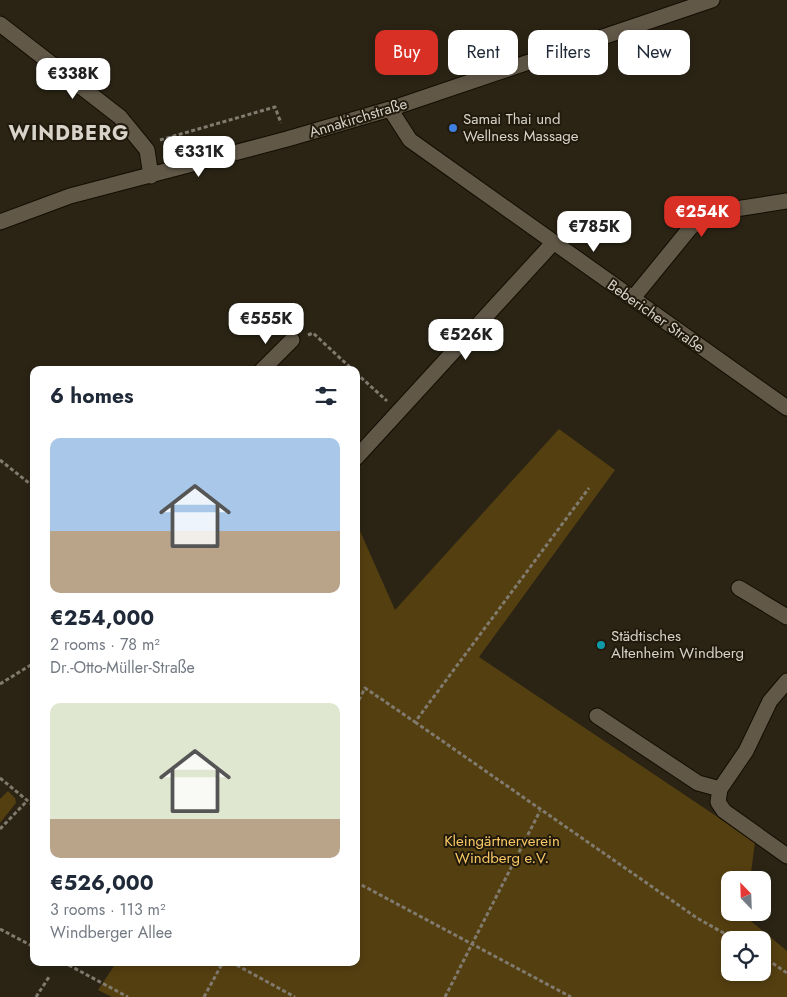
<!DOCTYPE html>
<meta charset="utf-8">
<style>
body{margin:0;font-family:Jost,sans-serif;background:#f2f2f3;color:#1f2937;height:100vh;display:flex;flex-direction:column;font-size:19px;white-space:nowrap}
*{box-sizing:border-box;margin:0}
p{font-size:16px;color:#747a83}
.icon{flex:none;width:28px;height:28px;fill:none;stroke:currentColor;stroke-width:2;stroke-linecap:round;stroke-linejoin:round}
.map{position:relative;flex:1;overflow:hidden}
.panel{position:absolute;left:30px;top:366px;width:330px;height:600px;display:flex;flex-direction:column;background:#fff;border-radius:10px;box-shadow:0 2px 8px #0003}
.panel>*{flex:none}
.banner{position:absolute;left:375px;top:30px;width:336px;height:45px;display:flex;gap:10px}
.needle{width:32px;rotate:337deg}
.fabs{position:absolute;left:721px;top:871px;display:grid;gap:10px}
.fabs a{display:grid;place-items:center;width:50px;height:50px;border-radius:10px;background:#fff;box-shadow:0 2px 8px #0003;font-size:25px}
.price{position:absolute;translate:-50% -42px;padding:0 11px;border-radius:10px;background:#fff;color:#222;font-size:16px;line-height:32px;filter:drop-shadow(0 1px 2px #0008)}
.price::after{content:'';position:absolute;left:50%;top:30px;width:15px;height:11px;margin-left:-8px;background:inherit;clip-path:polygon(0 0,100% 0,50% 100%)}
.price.selected{background:#d93025;color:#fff}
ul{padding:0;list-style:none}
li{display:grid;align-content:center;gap:10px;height:265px;padding:0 20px}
li span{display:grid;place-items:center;height:155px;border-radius:10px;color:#555}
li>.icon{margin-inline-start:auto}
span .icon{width:90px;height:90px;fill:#fffc;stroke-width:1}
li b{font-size:21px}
h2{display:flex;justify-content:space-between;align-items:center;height:60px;padding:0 20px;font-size:21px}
.pill{padding:0 18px;border-radius:10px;background:#fff;box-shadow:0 2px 8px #0003;font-size:18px;line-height:45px}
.pill.selected{background:#d93025;color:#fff}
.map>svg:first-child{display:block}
</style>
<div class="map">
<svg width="787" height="997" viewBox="0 0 787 997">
<rect width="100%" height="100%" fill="#2b2415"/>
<path fill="#543f10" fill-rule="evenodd" d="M559 429 615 470 479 657 755 842 750 880H730V912L747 913 746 917 787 951V997H112L98 990 116 963 356 962V522L395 610ZM730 940H762V972H730Z
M8 791 15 798 16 803 0 823V799Z"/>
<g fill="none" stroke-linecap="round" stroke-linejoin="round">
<g stroke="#130d02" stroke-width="17">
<path id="minor" d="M0 24 120 117 147 150 151 176
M390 109 410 140 787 408
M0 222 70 196 287 139 390 109 712 0
M633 298 691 227 716 212 787 201
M262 370 292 340
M356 458 553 243
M739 588 787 617
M787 681 770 701 746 751 720 789 718 802 724 811 787 856
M597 716 698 783 720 789"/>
</g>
<path stroke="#817b6f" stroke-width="3" stroke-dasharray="4 2.5" stroke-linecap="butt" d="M160 140 275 107 281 123
M308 335 313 333 353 370
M356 373 387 401
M0 460 34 487
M0 684 34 663
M356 706 365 688 415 722 589 488
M415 722 697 918 736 940
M0 778 34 806
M0 829 27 801
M356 882 571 997
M0 929 34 947
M762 956 787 973
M63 962 128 997
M231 962 295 997
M36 997 49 977
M204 997 223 962
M445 997 540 811"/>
<use href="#minor" stroke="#615848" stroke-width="15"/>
</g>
<circle fill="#3f7fe0" stroke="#211a0c" stroke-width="2" cx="453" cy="128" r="5"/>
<circle fill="#0f9aa8" stroke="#211a0c" stroke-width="2" cx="601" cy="645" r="5"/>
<g text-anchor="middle" stroke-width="4" stroke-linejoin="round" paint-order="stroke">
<g font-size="15" fill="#d8d3ca" stroke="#211a0c">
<text transform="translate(358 118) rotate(-17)" y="5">Annakirchstraße</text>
<text transform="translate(656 316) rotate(35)" y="5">Bebericher Straße</text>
</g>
<g font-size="15" fill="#d8d3ca" stroke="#211a0c" text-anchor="start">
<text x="463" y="124">Samai Thai und<tspan x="463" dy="17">Wellness Massage</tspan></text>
<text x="611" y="641">Städtisches<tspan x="611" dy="17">Altenheim Windberg</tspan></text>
</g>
<g font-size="15" fill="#f8c865" stroke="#211a0c">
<text x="502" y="846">Kleingärtnerverein<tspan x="502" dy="17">Windberg e.V.</tspan></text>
</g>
<g font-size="20" font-weight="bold" letter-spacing="1" fill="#d8d3ca" stroke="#211a0c">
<text x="69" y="140">WINDBERG</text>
</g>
</g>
</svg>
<div class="fabs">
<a><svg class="needle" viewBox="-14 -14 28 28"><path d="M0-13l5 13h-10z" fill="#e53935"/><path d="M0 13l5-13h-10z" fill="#747a83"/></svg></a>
<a><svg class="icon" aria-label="locate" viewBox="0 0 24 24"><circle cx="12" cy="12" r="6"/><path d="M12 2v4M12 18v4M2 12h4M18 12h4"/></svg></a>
</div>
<b class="price" style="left:73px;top:100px">€338K</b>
<b class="price" style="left:199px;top:178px">€331K</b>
<b class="price selected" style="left:702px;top:238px">€254K</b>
<b class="price" style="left:594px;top:253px">€785K</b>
<b class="price" style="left:266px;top:345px">€555K</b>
<b class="price" style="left:466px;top:361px">€526K</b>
<div class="banner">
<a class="pill selected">Buy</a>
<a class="pill">Rent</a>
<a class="pill">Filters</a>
<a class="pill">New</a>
</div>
<section class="panel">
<h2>6 homes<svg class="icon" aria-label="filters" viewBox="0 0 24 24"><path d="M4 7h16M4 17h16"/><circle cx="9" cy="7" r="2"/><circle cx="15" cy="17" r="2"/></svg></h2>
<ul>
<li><span style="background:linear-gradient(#a9c7e8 60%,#b9a48a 0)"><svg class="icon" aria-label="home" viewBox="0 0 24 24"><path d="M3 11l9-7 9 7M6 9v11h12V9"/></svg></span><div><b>€254,000</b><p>2 rooms · 78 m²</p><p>Dr.-Otto-Müller-Straße</p></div></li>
<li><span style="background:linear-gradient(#dfe7d0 75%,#b9a48a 0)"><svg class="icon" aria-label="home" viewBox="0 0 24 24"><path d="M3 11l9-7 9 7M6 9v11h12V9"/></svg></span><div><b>€526,000</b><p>3 rooms · 113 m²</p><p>Windberger Allee</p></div></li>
</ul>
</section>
</div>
